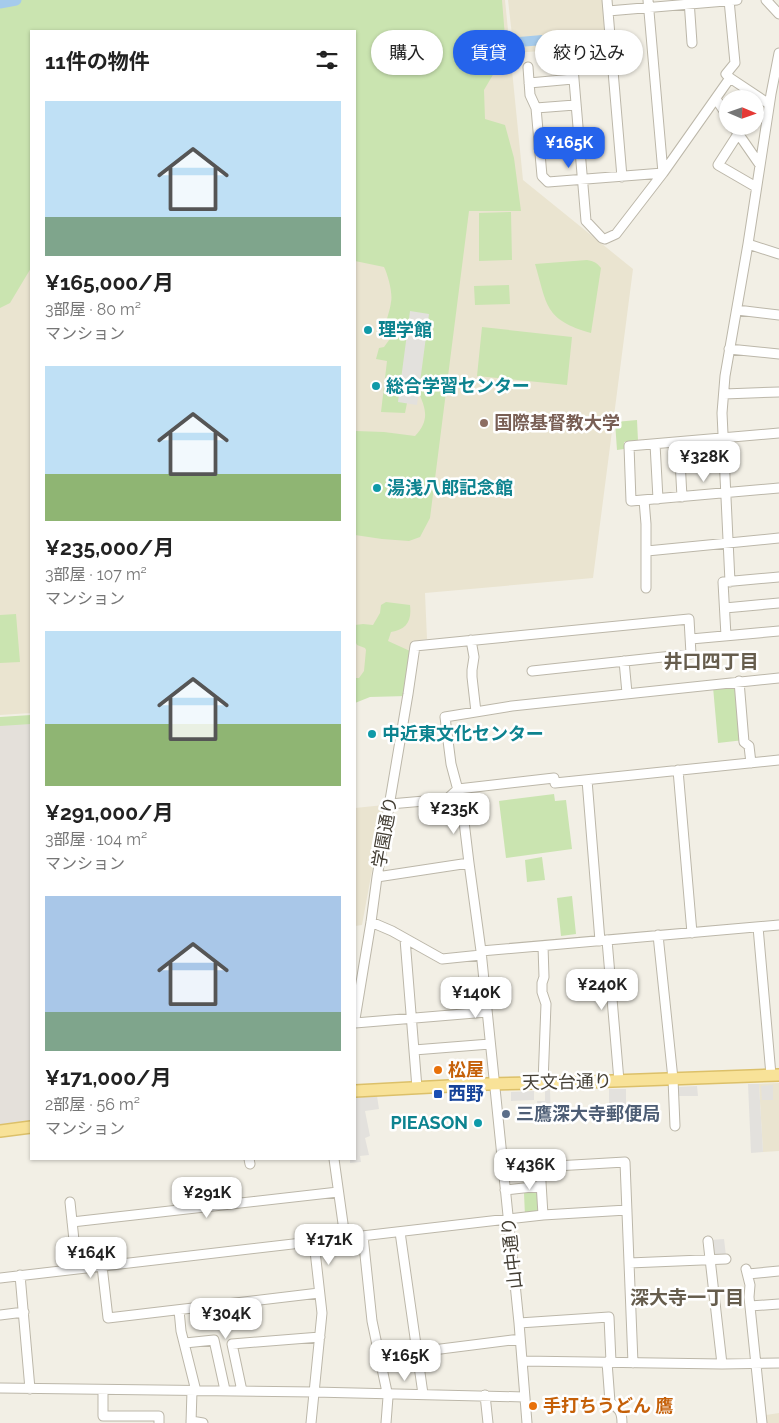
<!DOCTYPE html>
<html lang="ja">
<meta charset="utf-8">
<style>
body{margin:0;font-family:Raleway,"Noto Sans JP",sans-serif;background:#f6f6f6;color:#222;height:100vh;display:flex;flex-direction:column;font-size:19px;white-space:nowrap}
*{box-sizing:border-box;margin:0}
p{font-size:16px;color:#767676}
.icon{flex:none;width:28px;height:28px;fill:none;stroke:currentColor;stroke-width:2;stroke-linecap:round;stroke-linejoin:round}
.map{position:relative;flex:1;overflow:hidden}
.panel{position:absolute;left:30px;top:30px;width:326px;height:1130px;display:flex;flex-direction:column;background:#fff;border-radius:0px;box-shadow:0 1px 4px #0004}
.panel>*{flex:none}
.banner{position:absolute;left:371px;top:30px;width:332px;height:45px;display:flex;gap:10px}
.needle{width:32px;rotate:92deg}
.buttons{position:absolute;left:719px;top:90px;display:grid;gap:10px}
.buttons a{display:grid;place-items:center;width:45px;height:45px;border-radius:50%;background:#fff;box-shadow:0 1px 4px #0004;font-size:25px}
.price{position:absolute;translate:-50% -42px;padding:0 11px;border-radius:10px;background:#fff;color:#222;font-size:16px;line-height:32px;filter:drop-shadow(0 1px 2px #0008)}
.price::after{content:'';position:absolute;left:50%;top:30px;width:15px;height:11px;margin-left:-8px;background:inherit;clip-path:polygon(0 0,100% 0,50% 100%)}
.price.on{background:#2563eb;color:#fff}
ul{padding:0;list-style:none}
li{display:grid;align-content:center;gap:10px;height:265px;padding:0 15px}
li span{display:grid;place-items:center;height:155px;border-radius:0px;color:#555}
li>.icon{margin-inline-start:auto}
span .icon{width:90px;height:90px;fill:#fffc;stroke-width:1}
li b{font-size:21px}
h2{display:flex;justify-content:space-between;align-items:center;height:60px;padding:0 15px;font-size:21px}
.chip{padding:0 18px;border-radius:22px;background:#fff;box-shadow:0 1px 4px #0004;font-size:18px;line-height:45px}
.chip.on{background:#2563eb;color:#fff}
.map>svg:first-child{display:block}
</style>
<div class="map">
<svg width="779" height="1423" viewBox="0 0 779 1423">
<rect width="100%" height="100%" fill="#f2efe5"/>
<path fill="#e4e0da" d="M31 717V1121L0 1125V719Z"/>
<path fill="#eae4d0" d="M304 0H505L523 180 633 269 593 578 425 593 427 639 415 641 406 692 355 696V31H255Z
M508 0H604L609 46 514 53Z
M31 180V713L0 715V203Z
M384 805 362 925 355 926V808Z
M779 1083V1151L763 1152 759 1084Z
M779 1413V1423H767L766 1415Z"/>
<path fill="#cae4b0" d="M0 0H502L507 62 494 73 484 90 485 119 505 125 514 158 521 211H469L430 518 420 537 409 541 382 539 355 535 356 431 384 432 415 436C430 420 426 409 418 391L407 403 405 413 381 412 387 361 376 359 379 348 384 347 392 336C382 321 389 318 391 302 393 294 388 275 384 267L355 261V31H31V268L10 303 0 308Z
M511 212 512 260 479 261V213Z
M587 260C594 261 597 263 601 268L591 333C544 320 547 304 535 264Z
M509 285 510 304 475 305 474 286Z
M482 327 572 337 567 385 477 376Z
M637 420 638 441 624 442V449L617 450 615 422Z
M386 602 410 605C412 622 406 629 391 632L388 641 410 651 407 696 370 697 355 703V678H359L364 671 366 650 365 648 357 645 355 641V625L363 624 373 625 380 613 381 605Z
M16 614 20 662 0 663V615Z
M737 685 744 740 718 743 713 687Z
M31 715V724L0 726V717Z
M554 794 555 801 566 800 572 849 506 858 499 801Z
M542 857 545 880 527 882 525 860Z
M572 896 576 934 561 936 557 898Z
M538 1192 539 1215 525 1216 524 1193Z"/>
<path fill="#e3e1dd" d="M410 311 429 314 417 405 398 402Z
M748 1084H759L763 1152 751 1153Z
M773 1085V1100H762L761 1086Z
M697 1086 698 1096H676V1087Z
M609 1089H626V1105H609Z
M550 1090 551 1122H544V1114H538L537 1101H545V1091Z
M534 1091V1100L511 1101V1092Z
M377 1096 379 1109 365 1111 370 1136 365 1138 369 1155 360 1156 361 1162 350 1163V1159H355V1097Z
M724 1239 726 1256 714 1257 710 1240Z"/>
<path fill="#a5cbec" d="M542 35 543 45 519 47V37Z"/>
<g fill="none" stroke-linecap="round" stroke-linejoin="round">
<path stroke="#a5cbec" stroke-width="11" d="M0 3 16 0"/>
<g stroke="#bcb7a9" stroke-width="11">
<path id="minor" d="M607 0 622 177
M689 0 692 43
M729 0 735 63 726 74 730 78 769 104
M766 0 779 14
M608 11 737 0
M612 52 574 53 572 56 586 221 602 238 605 239 616 234 663 173 730 78
M528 67 530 95 536 108
M529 83 573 79
M716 99 728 117
M575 105 536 108 542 176 548 182 663 173 648 0
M733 126 760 165
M738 134 718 165 756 187
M748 244 779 254
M737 310 779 315
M729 349 779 354
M724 394 779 392
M779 433 629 446 631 501 779 488
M679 442 682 497
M655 444 658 499
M644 500 646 524V588
M647 551 779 538
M730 582 722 413 725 376 748 244 771 94 779 53
M725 608 779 603
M726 636 723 582 779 577
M691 639 779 631
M471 640 474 657 472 670V677L476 712
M624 661 627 693
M739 681 744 742 749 746 751 763
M678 770 692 933
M587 780 600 941
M390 804 447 799 458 789 554 778 555 783 779 760
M377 877 469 863
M371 922 392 931 442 959 481 955
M758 927 771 1075
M658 935 673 1079 675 1126
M405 939 417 1088
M607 940 619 1081
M543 946 544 977 542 983V992L546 1004 543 1083
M481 951 779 925
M355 1019 371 922 377 877 408 694 415 646 689 619 691 654 532 671
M355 1023 487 1012
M414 1050 490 1044
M249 1159 250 1164
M334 1159 345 1238
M540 1166 543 1215
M503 1169 625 1162 633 1363
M505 1190 541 1186
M70 1202 77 1269
M72 1222 338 1192
M400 1232 423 1394
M363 1236 372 1321 388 1397 386 1423
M708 1241 722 1364
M629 1263 726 1259
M102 1266 108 1318 319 1293
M746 1269 750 1285 749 1297 762 1423
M748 1274 779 1271
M20 1275 30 1389
M0 1278 543 1215 627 1210
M750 1306 779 1304
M179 1310 181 1331 196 1391
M0 1315 24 1312
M519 1323 609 1317 611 1362
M185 1343 214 1340 225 1390
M417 1352 520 1339
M522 1361 722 1364 779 1363
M607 1362 610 1402C619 1409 622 1411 622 1423
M0 1388 314 1392 524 1397
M103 1390V1416H159V1423
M242 1391 232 1344 320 1337
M485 1395 488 1423
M191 1421 203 1423
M191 1423 192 1391
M311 1423 322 1313 314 1242
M527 1423 519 1323 481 951 469 863 462 805 451 764 445 717 512 706 779 678"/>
</g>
<g stroke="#dcc069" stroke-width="14">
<path id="major" d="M355 1091 487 1084 585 1082 779 1075
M0 1131 31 1127"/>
</g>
<use href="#minor" stroke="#fff" stroke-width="9"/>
<use href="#major" stroke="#f8e298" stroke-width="11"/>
</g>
<g fill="#0f9aa8" stroke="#fff" stroke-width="2">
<circle cx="368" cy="330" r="5"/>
<circle cx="376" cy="386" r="5"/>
<circle cx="377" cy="488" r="5"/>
<circle cx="372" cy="734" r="5"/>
<circle cx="478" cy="1123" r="5"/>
</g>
<circle fill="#8d6e63" stroke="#fff" stroke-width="2" cx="484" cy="423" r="5"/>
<g fill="#e8710a" stroke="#fff" stroke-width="2">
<circle cx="438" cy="1070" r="5"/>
<circle cx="533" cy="1406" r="5"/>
</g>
<rect fill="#1a4fb4" stroke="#fff" stroke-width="2" x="433" y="1089" width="10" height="10" rx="2.5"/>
<circle fill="#5c6f8a" stroke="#fff" stroke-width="2" cx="506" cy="1114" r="5"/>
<g text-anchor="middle" stroke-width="5" stroke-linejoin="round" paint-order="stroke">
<g font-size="18" font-weight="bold" fill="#0d838f" stroke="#fff" text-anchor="start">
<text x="378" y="336">理学館</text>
<text x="386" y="392">総合学習センター</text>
<text x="387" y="494">湯浅八郎記念館</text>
<text x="382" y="740">中近東文化センター</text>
<text x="468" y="1129" text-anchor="end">PIEASON</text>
</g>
<g font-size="18" font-weight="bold" fill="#785e54" stroke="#fff" text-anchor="start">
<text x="494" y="429">国際基督教大学</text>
</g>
<g font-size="18" fill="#443f35" stroke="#fff">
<text transform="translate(385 832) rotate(-80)" y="6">学園通り</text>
<text transform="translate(567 1082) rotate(-1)" y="6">天文台通り</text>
<text transform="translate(512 1253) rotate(-96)" y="6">山中通り</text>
</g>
<g font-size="18" font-weight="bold" fill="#c56008" stroke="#fff" text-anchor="start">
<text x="448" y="1076">松屋</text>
<text x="543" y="1412">手打ちうどん 鷹</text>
</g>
<g font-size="18" font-weight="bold" fill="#164399" stroke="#fff" text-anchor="start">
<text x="448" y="1100">西野</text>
</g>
<g font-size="18" font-weight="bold" fill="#4e5e75" stroke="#fff" text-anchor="start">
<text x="516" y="1120">三鷹深大寺郵便局</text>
</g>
<g font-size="19" font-weight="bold" fill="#665d4d" stroke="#fff">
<text x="711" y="668">井口四丁目</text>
<text x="687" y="1304">深大寺一丁目</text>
</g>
</g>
</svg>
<div class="buttons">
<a><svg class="needle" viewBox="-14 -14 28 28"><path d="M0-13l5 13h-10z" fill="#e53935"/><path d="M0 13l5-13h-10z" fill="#767676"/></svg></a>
</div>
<b class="price on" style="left:569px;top:169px">¥165K</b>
<b class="price" style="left:704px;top:483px">¥328K</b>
<b class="price" style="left:454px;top:835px">¥235K</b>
<b class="price" style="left:602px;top:1011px">¥240K</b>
<b class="price" style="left:476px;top:1019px">¥140K</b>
<b class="price" style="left:530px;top:1191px">¥436K</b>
<b class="price" style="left:207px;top:1219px">¥291K</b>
<b class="price" style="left:329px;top:1266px">¥171K</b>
<b class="price" style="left:91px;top:1279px">¥164K</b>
<b class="price" style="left:226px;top:1340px">¥304K</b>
<b class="price" style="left:405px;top:1382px">¥165K</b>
<div class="banner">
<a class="chip">購入</a>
<a class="chip on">賃貸</a>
<a class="chip">絞り込み</a>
</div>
<section class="panel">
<h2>11件の物件<svg class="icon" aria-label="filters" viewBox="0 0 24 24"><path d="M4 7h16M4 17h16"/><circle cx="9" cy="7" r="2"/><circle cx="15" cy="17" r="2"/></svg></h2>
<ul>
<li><span style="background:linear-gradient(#bfe0f5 75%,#7fa58c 0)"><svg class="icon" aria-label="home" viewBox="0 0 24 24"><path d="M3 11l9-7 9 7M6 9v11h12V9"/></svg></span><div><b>¥165,000/月</b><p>3部屋 · 80 m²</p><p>マンション</p></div></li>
<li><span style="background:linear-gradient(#bfe0f5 70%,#8fb573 0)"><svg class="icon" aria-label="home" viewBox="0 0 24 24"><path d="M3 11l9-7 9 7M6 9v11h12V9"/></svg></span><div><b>¥235,000/月</b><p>3部屋 · 107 m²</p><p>マンション</p></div></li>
<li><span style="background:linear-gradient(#bfe0f5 60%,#8fb573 0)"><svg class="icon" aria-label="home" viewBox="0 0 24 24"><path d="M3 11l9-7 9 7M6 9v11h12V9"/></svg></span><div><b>¥291,000/月</b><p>3部屋 · 104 m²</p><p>マンション</p></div></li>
<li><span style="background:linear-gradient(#a9c7e8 75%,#7fa58c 0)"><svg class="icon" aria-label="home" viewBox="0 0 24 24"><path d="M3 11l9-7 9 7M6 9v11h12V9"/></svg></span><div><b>¥171,000/月</b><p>2部屋 · 56 m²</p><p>マンション</p></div></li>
</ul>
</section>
</div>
